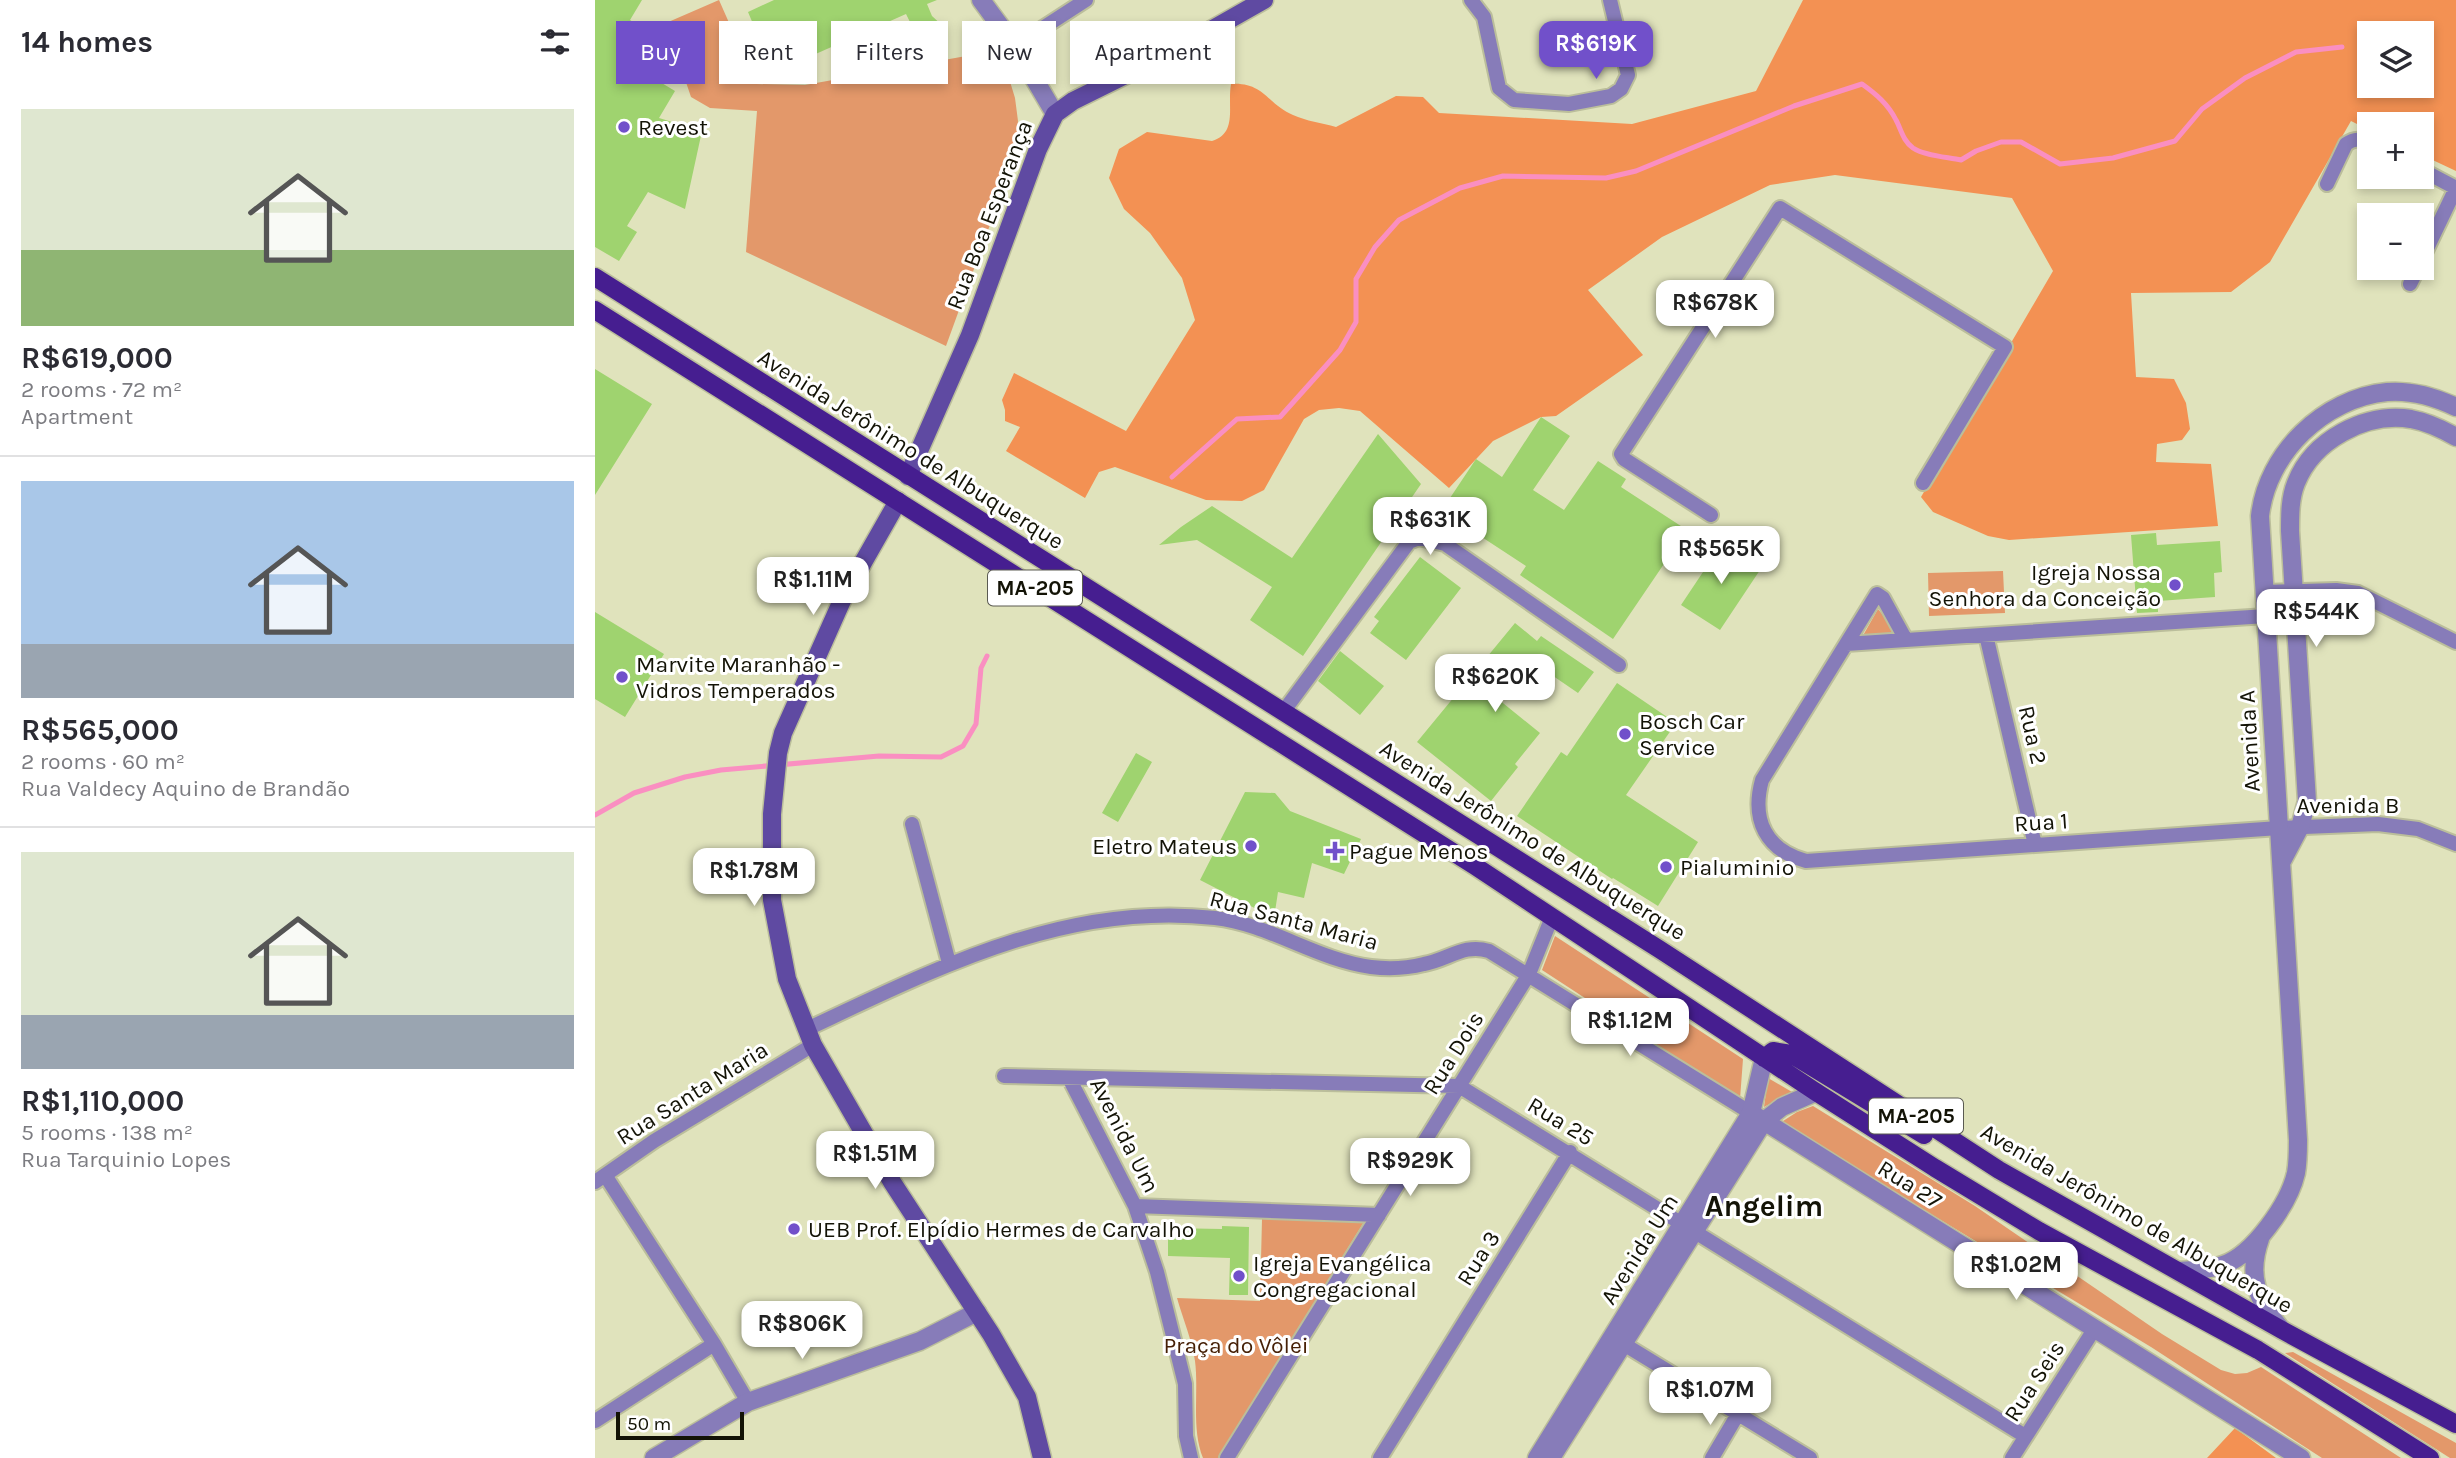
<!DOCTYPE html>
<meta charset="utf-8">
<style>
body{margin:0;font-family:Karla,sans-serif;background:#f2f2f3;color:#2b2b33;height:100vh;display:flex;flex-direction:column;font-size:26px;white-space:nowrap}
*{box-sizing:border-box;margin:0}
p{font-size:23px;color:#7c7c81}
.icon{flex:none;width:38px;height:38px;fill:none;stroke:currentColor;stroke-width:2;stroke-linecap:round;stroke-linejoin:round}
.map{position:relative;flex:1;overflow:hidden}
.drawer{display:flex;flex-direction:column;background:#fff;width:595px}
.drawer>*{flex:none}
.guide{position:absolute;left:21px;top:21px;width:665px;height:63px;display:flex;gap:14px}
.buttons{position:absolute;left:1762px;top:21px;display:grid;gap:14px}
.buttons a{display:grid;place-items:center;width:77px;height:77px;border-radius:0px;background:#fff;box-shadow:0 4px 10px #0003;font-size:35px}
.scale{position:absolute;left:21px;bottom:18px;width:128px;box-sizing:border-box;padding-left:7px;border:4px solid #131306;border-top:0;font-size:19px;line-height:24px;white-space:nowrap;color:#131306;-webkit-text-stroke:5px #fff;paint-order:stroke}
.price{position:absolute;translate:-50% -60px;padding:0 16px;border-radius:14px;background:#fff;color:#222;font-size:23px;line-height:46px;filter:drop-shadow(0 2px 4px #0008)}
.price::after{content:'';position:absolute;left:50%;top:42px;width:21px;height:16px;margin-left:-10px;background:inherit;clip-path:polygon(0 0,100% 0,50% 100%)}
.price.selected{background:#7150ca;color:#fff}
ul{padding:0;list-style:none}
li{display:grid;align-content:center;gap:14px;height:371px;padding:0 21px}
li+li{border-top:2px solid #e1e1e2}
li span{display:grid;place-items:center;height:217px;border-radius:0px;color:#555}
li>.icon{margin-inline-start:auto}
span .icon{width:126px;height:126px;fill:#fffc;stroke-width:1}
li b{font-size:30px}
h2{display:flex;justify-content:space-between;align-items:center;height:84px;padding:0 21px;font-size:30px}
.chip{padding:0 24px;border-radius:0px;background:#fff;box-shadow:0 4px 10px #0003;font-size:24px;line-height:63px}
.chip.selected{background:#7150ca;color:#fff}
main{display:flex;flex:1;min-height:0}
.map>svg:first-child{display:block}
</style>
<main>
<section class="drawer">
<h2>14 homes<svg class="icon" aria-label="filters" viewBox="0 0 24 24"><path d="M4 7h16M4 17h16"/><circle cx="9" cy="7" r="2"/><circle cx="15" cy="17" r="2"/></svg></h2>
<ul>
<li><span style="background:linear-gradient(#dfe7d0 65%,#8fb573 0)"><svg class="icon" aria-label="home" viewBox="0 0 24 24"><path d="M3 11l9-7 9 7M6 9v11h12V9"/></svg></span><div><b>R$619,000</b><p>2 rooms · 72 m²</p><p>Apartment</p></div></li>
<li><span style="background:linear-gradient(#a9c7e8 75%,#9aa5b1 0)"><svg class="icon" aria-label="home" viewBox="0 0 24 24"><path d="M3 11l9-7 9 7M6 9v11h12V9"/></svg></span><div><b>R$565,000</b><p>2 rooms · 60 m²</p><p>Rua Valdecy Aquino de Brandão</p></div></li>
<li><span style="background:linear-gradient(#dfe7d0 75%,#9aa5b1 0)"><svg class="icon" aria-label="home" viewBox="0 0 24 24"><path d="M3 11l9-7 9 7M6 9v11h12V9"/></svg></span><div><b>R$1,110,000</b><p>5 rooms · 138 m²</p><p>Rua Tarquinio Lopes</p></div></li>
</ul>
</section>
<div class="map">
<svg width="1861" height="1458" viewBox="0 0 1861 1458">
<rect width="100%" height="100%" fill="#e0e3bc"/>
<path fill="#e3986a" d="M124 0 161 84 210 85 399 51 413 75 420 98 423 121 420 156 351 346 151 252 162 111 115 108 96 97 71 23Z
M1408 571 1410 613 1334 616 1333 573Z
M1283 609 1306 637 1266 639Z
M960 936 1148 1059 1145 1099 947 970Z
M1173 1078 1197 1092 1169 1107Z
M1218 1106 1380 1206 1567 1334 1626 1370 1640 1374 1652 1373 1666 1367 1806 1458H1727L1556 1347 1185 1123 1202 1112Z
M667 1219 769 1222 623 1458H608C596 1428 604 1392 600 1361 597 1340 588 1319 582 1298L665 1301Z
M1698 1352 1861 1443V1458H1855L1690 1353Z"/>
<path fill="#f39153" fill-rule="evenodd" d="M1208 0H1861V171L1827 155V124H1774V130L1756 121 1675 262 1636 292 1536 293 1541 377 1579 379 1591 403 1595 429 1587 440 1562 444 1561 462 1616 464 1623 526 1414 540 1393 536 1338 512 1326 497 1458 271 1417 198 1240 175 1175 185 1067 237 993 290 1048 355 961 416 946 417 898 441 854 488 765 411 744 408 724 410 709 419 669 490 647 501 611 500 520 467 504 472 490 498 411 451 425 427 410 421V410L407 400 419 373 531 431 600 320 587 278 555 233 529 209 514 178 524 149 552 132 617 141C643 133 632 107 636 84 669 82 672 104 698 115 711 121 727 123 741 127L801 96 828 97 844 113 1037 124 1161 91ZM1774 33H1827V86H1774Z
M1640 1428 1681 1458H1612Z"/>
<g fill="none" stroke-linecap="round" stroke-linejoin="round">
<path stroke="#fa8fc1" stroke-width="5" d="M577 477 642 419 685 417 745 350 761 322V279L780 247 804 220 865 188 908 176 1011 178 1041 171 1199 106 1267 84C1281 94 1293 104 1301 120 1306 129 1308 141 1318 148 1330 156 1352 157 1366 160L1381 151 1406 142H1426L1465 164 1518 158 1580 141 1607 109 1650 78 1701 52 1747 47
M0 815 39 793 90 777 126 770 284 756 346 757 368 746 381 724 386 668 392 656"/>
</g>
<path fill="#9fd36f" d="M0 0H47L35 20 41 24 22 56 80 91 64 118 107 131 90 209 53 192 32 226 42 232 24 261 0 247Z
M179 0H342L332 4 337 16 350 28 317 26 311 14 189 68H180L175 64 153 12Z
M0 369 57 404 0 495Z
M946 417 975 436 938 490 969 510 1003 461 1031 479 1026 487 1092 530 1018 639 925 575 931 566 873 528 877 521 851 504 881 459 907 477Z
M783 434 826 484 708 656 655 620 677 587 602 540 564 545 586 527 617 506 697 558Z
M1561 533 1562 545 1625 541 1627 572 1619 573 1620 597 1563 601V612L1542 613 1536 535Z
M1128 542 1167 567 1125 630 1086 605Z
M825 557 866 588 811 660 775 633 784 621 779 617Z
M0 612 69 654 30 717 0 699Z
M920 623 942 641 946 636 999 672 983 693 929 656 898 695 945 733 920 764 923 767 896 801 822 742Z
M745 651 789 686 765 715 723 681Z
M1022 683 1081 723 1031 795 1103 842 1063 906 1018 878 1017 879 922 816 966 752 972 756Z
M541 753 557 762 523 822 507 813Z
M650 792 680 793 695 811 766 839 749 874 717 863 709 898 683 892 679 918 605 880Z
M627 1226 654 1227 653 1295H634L635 1258 573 1256V1228L627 1229Z"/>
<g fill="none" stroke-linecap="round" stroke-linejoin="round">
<g stroke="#bbbe9b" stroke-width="18">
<path id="minor" d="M876 0 889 17 904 88 919 100 974 104 1016 96 1026 89 1033 75 1015 0
M420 46 491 0
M1827 170 1861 188
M1732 184 1751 144C1760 138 1765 139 1774 142
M1827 259 1861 188
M1815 284 1823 268
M1116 515 1029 459 1026 454 1185 208 1410 347 1328 483
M1670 592 1741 590 1763 593 1861 642
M1391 635 1440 845
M1311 640 1288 598 1282 594 1167 780C1156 820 1171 850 1211 861L1684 828 1783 824 1823 829 1861 844
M1251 644 1671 616
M688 712 814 542 824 538 850 544 1024 665
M317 824 354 963
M212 1029C342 968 472 901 620 918 674 924 722 960 776 967 792 969 813 968 829 964 853 960 869 943 894 951L1156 1113
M409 1076 864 1086 1430 1436
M474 1078 540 1206 562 1272 590 1384 591 1436 596 1458
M10 1175 119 1344 153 1402
M0 1182 59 1141 218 1045
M540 1206 784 1215
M1022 1340 1215 1458
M0 1421 119 1344
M632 1458 934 974 957 917
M785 1458 975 1152
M1117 1458 1143 1414
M1417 1458 1500 1328"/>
</g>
<g stroke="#bbbe9b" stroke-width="21">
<path id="tertiary" d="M386 0 420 46 460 114
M1687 861 1705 827 1712 801 1695 531C1695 514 1695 498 1701 483 1718 440 1770 412 1816 419 1832 422 1847 429 1861 437
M1156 1113 1706 1458
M1665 1239C1652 1276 1662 1300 1686 1329
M1584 1271C1598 1270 1614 1270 1628 1265 1658 1255 1694 1204 1701 1173 1703 1162 1703 1151 1703 1140L1665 516C1672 453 1729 398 1792 392 1817 390 1840 397 1861 407
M59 1458 153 1402 325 1341 382 1312
M942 1458 1156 1113 1169 1058
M956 1458 1169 1121 1187 1107 1221 1092"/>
</g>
<g stroke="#bbbe9b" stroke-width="21">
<path id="secondary" d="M313 476 375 335 443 149 460 114 478 101 579 51 669 0
M303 501 249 596 188 733 183 753 177 814V900L192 979 218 1045 297 1182 396 1334 432 1397 447 1458"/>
</g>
<g stroke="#bbbe9b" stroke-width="21">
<path id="primary" d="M0 277 1064 949 1404 1170 1687 1330 1861 1424
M0 310 880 866 1221 1092 1340 1168 1444 1231 1663 1350 1835 1458
M1169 1058 1178 1051 1196 1054 1329 1135"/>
</g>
<use href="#minor" stroke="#877cb9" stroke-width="14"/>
<use href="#tertiary" stroke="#877cb9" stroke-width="18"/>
<use href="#secondary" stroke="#5f4aa2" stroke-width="18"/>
<use href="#primary" stroke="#461e90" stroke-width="18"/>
</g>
<g fill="#7150ca" stroke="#fff" stroke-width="2.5">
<circle cx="29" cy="127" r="7"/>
<circle cx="1580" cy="585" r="7"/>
<circle cx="27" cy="677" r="7"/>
<circle cx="1030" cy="734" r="7"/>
<circle cx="656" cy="846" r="7"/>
<path d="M736.5 840.5h7v7h7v7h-7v7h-7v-7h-7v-7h7z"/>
<circle cx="1071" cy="867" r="7"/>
<circle cx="199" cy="1229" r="7"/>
<circle cx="644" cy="1276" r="7"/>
</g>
<g text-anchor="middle" stroke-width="6" stroke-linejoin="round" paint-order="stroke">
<g fill="#fff" stroke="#5a5a51" stroke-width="2">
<rect x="393" y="570.5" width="94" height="35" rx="5"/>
<rect x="1274" y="1098.5" width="94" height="35" rx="5"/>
</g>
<g font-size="21" font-weight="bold" fill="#131306">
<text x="440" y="595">MA-205</text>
<text x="1321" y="1123">MA-205</text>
</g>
<g font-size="23" fill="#131306" stroke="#fff" text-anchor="start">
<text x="43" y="135">Revest</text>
<text x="1566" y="580" text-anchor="end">Igreja Nossa<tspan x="1566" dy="26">Senhora da Conceição</tspan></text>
<text x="41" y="672">Marvite Maranhão -<tspan x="41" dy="26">Vidros Temperados</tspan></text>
<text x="1044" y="729">Bosch Car<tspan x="1044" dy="26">Service</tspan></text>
<text x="642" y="854" text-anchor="end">Eletro Mateus</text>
<text x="754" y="859">Pague Menos</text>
<text x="1085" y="875">Pialuminio</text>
<text x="213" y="1237">UEB Prof. Elpídio Hermes de Carvalho</text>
<text x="658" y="1271">Igreja Evangélica<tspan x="658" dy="26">Congregacional</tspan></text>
</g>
<g font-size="23" fill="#131306" stroke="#fff">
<text transform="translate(394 215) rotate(-69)" y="8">Rua Boa Esperança</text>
<text transform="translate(316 449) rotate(32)" y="8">Avenida Jerônimo de Albuquerque</text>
<text transform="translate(1438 735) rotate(77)" y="8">Rua 2</text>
<text transform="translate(1654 741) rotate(-93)" y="8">Avenida A</text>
<text x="1753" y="813">Avenida B</text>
<text transform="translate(1446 822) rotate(-4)" y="8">Rua 1</text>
<text transform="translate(938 840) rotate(32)" y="8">Avenida Jerônimo de Albuquerque</text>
<text transform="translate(699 920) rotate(15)" y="8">Rua Santa Maria</text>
<text transform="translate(858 1053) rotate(-58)" y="8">Rua Dois</text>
<text transform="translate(97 1093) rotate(-32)" y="8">Rua Santa Maria</text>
<text transform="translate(966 1121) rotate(31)" y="8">Rua 25</text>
<text transform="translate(530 1135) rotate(63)" y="8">Avenida Um</text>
<text transform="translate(1315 1184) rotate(32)" y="8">Rua 27</text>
<text transform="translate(1542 1218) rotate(30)" y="8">Avenida Jerônimo de Albuquerque</text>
<text transform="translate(1044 1249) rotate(-58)" y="8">Avenida Um</text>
<text transform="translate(883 1258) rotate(-58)" y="8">Rua 3</text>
<text transform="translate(1439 1381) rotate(-57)" y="8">Rua Seis</text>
</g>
<g font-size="23" fill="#462006" stroke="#fff">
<text x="641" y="1353">Praça do Vôlei</text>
</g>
<g font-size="30" font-weight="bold" fill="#131306" stroke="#fff">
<text x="1169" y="1216">Angelim</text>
</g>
</g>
</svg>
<div class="buttons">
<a><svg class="icon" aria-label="layers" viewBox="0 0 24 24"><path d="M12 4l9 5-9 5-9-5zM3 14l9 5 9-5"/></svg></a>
<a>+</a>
<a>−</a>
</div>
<div class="scale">50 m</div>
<b class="price selected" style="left:1001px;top:81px">R$619K</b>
<b class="price" style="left:1120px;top:340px">R$678K</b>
<b class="price" style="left:835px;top:557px">R$631K</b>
<b class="price" style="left:1126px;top:586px">R$565K</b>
<b class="price" style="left:218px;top:617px">R$1.11M</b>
<b class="price" style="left:1721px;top:649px">R$544K</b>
<b class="price" style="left:900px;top:714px">R$620K</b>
<b class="price" style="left:159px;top:908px">R$1.78M</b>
<b class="price" style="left:1035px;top:1058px">R$1.12M</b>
<b class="price" style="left:280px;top:1191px">R$1.51M</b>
<b class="price" style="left:815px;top:1198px">R$929K</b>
<b class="price" style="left:1421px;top:1302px">R$1.02M</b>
<b class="price" style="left:207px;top:1361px">R$806K</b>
<b class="price" style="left:1115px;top:1427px">R$1.07M</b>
<div class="guide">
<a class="chip selected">Buy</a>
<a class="chip">Rent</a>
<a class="chip">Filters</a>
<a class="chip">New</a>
<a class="chip">Apartment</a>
</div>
</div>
</main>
